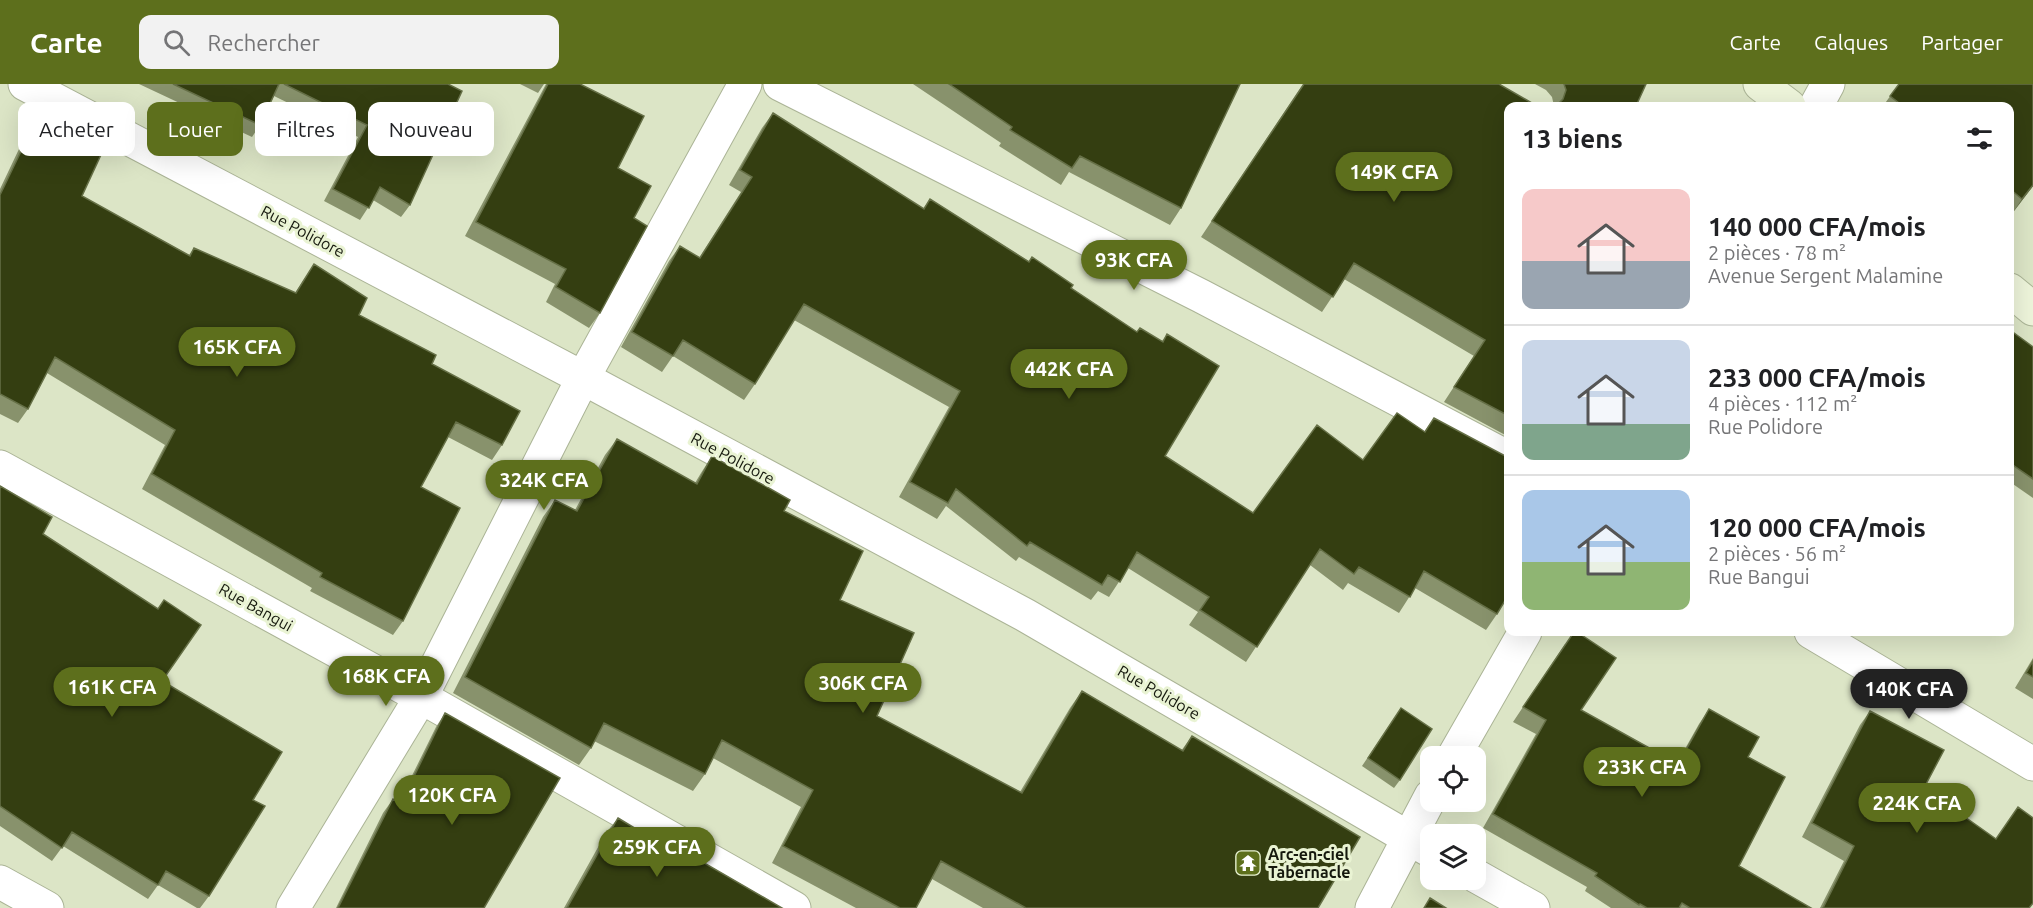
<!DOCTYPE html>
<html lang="fr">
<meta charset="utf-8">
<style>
body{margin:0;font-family:Ubuntu,sans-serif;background:#f2f2f2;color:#202124;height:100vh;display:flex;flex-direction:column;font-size:22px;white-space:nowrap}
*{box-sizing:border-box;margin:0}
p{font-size:20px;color:#757577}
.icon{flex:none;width:33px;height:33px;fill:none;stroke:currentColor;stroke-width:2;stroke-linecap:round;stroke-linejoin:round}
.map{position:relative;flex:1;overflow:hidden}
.panel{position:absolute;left:1504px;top:18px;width:510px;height:534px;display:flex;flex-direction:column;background:#fff;border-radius:12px;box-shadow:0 6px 24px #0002}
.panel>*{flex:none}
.hud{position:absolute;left:18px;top:18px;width:570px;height:54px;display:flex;gap:12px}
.tools{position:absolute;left:1420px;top:662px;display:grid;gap:12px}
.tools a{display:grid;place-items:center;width:66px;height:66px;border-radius:12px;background:#fff;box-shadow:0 6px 24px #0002;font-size:30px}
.price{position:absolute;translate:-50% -51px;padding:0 14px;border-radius:21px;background:#5d6f1c;color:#fff;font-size:20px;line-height:39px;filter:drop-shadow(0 2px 3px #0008)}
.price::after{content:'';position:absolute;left:50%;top:36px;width:18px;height:14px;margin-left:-9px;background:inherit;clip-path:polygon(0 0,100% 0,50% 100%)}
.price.on{background:#222;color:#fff}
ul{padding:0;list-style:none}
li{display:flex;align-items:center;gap:18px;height:150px;padding:0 18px}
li+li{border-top:2px solid #e0e0e0}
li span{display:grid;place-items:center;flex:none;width:168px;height:120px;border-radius:12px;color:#555}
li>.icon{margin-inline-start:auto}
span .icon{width:72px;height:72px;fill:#fffc;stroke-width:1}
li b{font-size:26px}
h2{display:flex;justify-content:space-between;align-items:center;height:72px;padding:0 18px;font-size:26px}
.tag{padding:0 21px;border-radius:12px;background:#fff;box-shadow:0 6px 24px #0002;font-size:21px;line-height:54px}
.tag.on{background:#5d6f1c;color:#fff}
header{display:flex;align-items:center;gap:36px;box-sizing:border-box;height:84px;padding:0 30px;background:#5d6f1c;color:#fff}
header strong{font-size:28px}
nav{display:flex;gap:33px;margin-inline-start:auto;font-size:21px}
.search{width:420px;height:54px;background:#f2f2f2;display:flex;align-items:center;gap:15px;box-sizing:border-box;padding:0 21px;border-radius:12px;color:#757577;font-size:22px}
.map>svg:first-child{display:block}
</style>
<header>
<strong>Carte</strong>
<div class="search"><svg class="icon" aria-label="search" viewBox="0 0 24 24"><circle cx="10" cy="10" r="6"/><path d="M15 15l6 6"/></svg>Rechercher</div>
<nav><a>Carte</a><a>Calques</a><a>Partager</a></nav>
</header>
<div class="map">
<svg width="2033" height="824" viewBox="0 0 2033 824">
<rect width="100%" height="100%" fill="#dce5c6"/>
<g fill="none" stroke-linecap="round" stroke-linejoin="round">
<g stroke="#abb496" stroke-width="35">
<path id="street" d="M25 0 583 294 1025 531 1431 767
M780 0 1201 212 1509 374
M1816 22 1828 0
M0 383 421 613 794 824
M1811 548 2033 680
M1454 672 1525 548
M1476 792 1533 824
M0 798 47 824
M293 824 421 613 583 294 745 0
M1372 824 1431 712"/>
</g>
<g stroke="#abb496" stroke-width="35">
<path id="secondary" d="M1760 0 1789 22
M2010 206 2033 225"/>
</g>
<use href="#street" stroke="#fff" stroke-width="33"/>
<use href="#secondary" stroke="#edf4da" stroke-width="33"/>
</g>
<path fill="#88926c" d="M139 0H448L410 121 401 133 373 116 360 136 324 117 358 53 274 12 260 41 252 53Z
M520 0H544L538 9Z
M546 0H580L618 84 600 229 589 244 546 218 555 200 465 152Z
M913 0H1240L1181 124 1170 141 1069 88 1061 101 999 62 1001 59Z
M1303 0 1509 22V353L1444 318 1474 272 1344 195 1322 228 1201 153Z
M1535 0H1646L1636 22H1554L1552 13 1546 6Z
M1899 0H2033V102L2011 131 2010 130V22H1883Z
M773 29 923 125 930 115 1071 204 1137 248 1162 257 1167 250 1165 372 1253 429 1363 376 1424 348 1434 334 1497 530 1486 546 1415 504 1399 529 1348 499 1343 506 1310 481 1246 578 1189 541 1198 528 1128 484 1109 513 1098 507 1091 516 1019 473 1016 477 946 422 937 435 899 413 949 323 794 236 755 300 744 316 673 272 662 288 621 263 669 177 680 162 699 174 741 108 729 101 762 44Z
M39 30 82 112 189 171 194 164 295 209 314 180 359 231 432 280 502 361 492 376 448 353 421 403 403 537 393 551 310 507 312 504 142 405 165 361 47 289 28 325 18 339 0 330V105L29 44Z
M2010 246 2033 263V414L2010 398Z
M617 355 695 399 701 389 712 372 784 427 840 516 877 632 1020 708 1070 624 1082 607 1181 667 1192 652 1318 824H983L932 795 916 824H856L772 779 801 723 713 674 705 690 693 707 594 657 591 664 579 681 453 609 543 433 555 416 575 426 605 371Z
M0 402 43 450 162 597 253 716 209 812 200 824H197L158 801 148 815 63 762 52 777 0 742Z
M1565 560 1581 626 1677 679 1699 640 1709 625 1748 673 1739 782 1811 824H1611L1585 807 1587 803 1483 744 1536 650 1513 638Z
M2033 574V615L2015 604Z
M1401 624 1400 696 1394 704 1362 682Z
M1870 627 1924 704 2030 824H1820L1844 777 1802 753 1860 641Z
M445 629 484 824H336L383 729 393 715 399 718 436 643Z
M618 734 645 751 649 747 782 824H564L606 749Z"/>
<path fill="#667047" d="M2033 101V102L2011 131 2022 115Z"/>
<path fill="#343e11" stroke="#667047" stroke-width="1.5" d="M173 0H279L260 41Z
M284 0H448L462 7 410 121 380 103 369 124 333 105 367 41Z
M548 0H580L644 32 618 84 651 102 634 134 647 142 600 229 556 203 566 185 476 138Z
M949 0H1240L1181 124 1080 72 1072 84 1010 46 1012 43Z
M1304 0H1499L1537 22H1509V332L1454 303 1485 256 1354 179 1333 213 1212 137Z
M1564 0H1646L1636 22H1556L1563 15 1566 6Z
M1899 0H2033V101L2022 115 2010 105V22H1903L1890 12Z
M773 29 924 125 930 115 1029 178 1032 173 1073 201 1071 204 1137 248 1140 244 1163 258 1167 250 1219 282 1165 372 1253 429 1317 341 1363 376 1397 329 1425 348 1434 334 1509 374V510L1497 530 1424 487 1410 513 1359 483 1354 490 1320 465 1257 563 1200 526 1209 513 1137 468 1120 498 1108 491 1102 501 1030 458 1027 462 956 405 948 419 910 398 960 307 804 220 755 300 683 256 673 272 632 248 680 162 700 174 752 93 740 86Z
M39 30 105 62 82 112 190 172 194 164 296 209 314 180 367 214 359 231 436 271 432 280 520 327 502 361 456 338 421 403 460 424 403 537 320 493 322 489 152 390 175 346 55 273 28 325 0 310V111Z
M2010 246 2033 263V395L2010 379Z
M617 355 697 400 712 372 790 416 784 427 863 467 840 516 914 549 877 632 1022 709 1082 607 1183 667 1192 652 1360 753 1318 824H1026L941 777 916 824H900L783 762 813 706 722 656 705 690 604 639 591 664 465 593 555 416 577 427Z
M0 402 52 433 43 450 158 525 164 516 201 541 162 597 282 668 253 716 265 722 209 812 166 787 158 801 72 748 62 764 0 722Z
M1574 548H1577L1616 574 1581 626 1678 680 1709 625 1759 653 1748 673 1785 693 1739 782 1811 824H1690L1682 819 1679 824H1647L1640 820 1639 821 1595 792 1597 789 1493 730 1546 636 1523 623Z
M2033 577V593L2026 589Z
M1401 624 1432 645 1400 696 1368 674Z
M1870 627 1944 666 1924 704 1996 755 2018 723 2033 734V819L2029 824H1823L1854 762 1812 739Z
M445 629 560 694 484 824H338L393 715 401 719Z
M618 734 646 751 649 747 782 824H567Z
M1430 814 1446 824H1424Z"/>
<defs>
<g id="temple-square" transform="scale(1.35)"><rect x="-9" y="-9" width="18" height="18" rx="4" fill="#5d6f1c" stroke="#e9f3d3"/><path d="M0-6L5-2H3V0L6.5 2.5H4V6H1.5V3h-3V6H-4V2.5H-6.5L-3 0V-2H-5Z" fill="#fff"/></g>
</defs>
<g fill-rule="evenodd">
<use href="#temple-square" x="1248" y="779"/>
</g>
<g text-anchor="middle" stroke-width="6" stroke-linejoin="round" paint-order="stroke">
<g font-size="16" fill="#15180d" stroke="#e9f3d3">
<text transform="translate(303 147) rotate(28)" y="6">Rue Polidore</text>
<text transform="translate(733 374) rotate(28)" y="6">Rue Polidore</text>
<text transform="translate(256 523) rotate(29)" y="6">Rue Bangui</text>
<text transform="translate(1159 608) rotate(30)" y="6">Rue Polidore</text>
</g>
<g font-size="16" font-weight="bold" fill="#15180d" stroke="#e9f3d3" text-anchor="start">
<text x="1268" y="776">Arc-en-ciel<tspan x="1268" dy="18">Tabernacle</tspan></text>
</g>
</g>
</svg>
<div class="tools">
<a><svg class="icon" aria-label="locate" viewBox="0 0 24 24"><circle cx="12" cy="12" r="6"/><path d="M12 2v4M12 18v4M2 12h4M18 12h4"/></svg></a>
<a><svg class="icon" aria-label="layers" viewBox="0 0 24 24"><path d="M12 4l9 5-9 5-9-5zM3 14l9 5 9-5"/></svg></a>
</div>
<b class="price" style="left:1394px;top:119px">149K CFA</b>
<b class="price" style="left:1134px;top:207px">93K CFA</b>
<b class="price" style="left:237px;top:294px">165K CFA</b>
<b class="price" style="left:1069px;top:316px">442K CFA</b>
<b class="price" style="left:544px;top:427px">324K CFA</b>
<b class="price" style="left:386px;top:623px">168K CFA</b>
<b class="price" style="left:863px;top:630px">306K CFA</b>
<b class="price" style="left:112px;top:634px">161K CFA</b>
<b class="price on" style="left:1909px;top:636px">140K CFA</b>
<b class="price" style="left:1642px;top:714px">233K CFA</b>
<b class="price" style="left:452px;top:742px">120K CFA</b>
<b class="price" style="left:1917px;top:750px">224K CFA</b>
<b class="price" style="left:657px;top:794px">259K CFA</b>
<div class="hud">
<a class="tag">Acheter</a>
<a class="tag on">Louer</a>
<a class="tag">Filtres</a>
<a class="tag">Nouveau</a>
</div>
<section class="panel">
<h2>13 biens<svg class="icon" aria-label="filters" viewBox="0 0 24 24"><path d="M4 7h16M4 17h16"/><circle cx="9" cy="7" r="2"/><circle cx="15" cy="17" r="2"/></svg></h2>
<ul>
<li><span style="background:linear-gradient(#f6c9c9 60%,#9aa5b1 0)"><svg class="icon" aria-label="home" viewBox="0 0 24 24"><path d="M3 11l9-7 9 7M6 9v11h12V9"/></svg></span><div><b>140 000 CFA/mois</b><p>2 pièces · 78 m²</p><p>Avenue Sergent Malamine</p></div></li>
<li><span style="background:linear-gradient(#c9d6e8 70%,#7fa58c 0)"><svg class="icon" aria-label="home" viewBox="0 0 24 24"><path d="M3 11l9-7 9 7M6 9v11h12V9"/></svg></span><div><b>233 000 CFA/mois</b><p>4 pièces · 112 m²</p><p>Rue Polidore</p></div></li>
<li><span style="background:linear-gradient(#a9c7e8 60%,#8fb573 0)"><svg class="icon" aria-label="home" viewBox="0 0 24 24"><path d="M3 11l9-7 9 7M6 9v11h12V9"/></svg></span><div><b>120 000 CFA/mois</b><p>2 pièces · 56 m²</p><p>Rue Bangui</p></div></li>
</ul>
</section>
</div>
